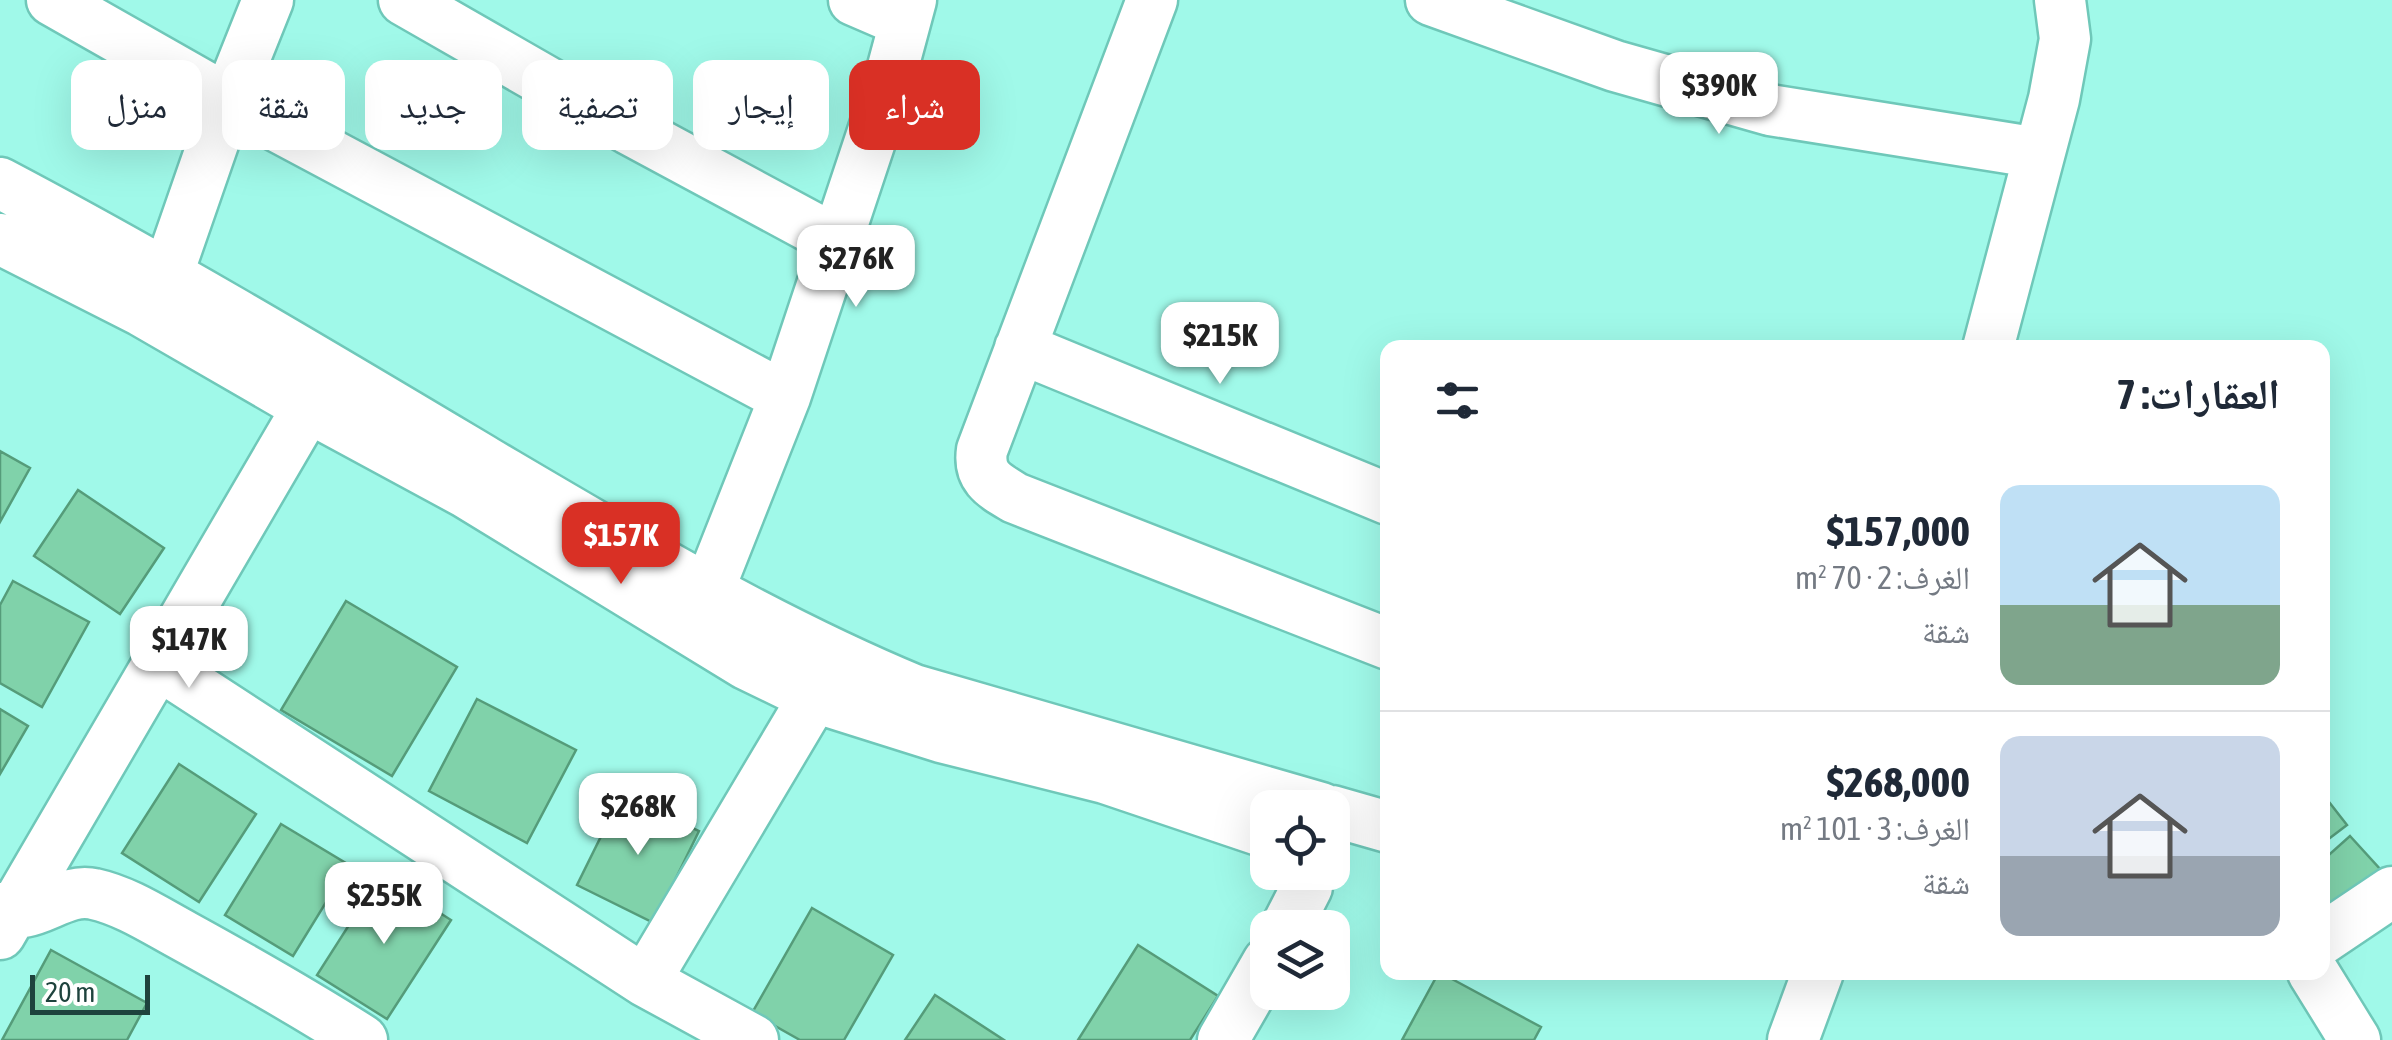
<!DOCTYPE html>
<html lang="ar">
<meta charset="utf-8">
<style>
body{margin:0;font-family:"Asap Condensed","Noto Naskh Arabic",sans-serif;background:#f2f2f3;color:#1f2937;direction:rtl;height:100vh;display:flex;flex-direction:column;font-size:38px;white-space:nowrap}
*{box-sizing:border-box;margin:0}
p{font-size:32px;color:#747a83}
.icon{flex:none;width:55px;height:55px;fill:none;stroke:currentColor;stroke-width:2;stroke-linecap:round;stroke-linejoin:round}
.map{position:relative;flex:1;overflow:hidden;direction:ltr}
.drawer{position:absolute;left:1380px;top:340px;width:950px;height:640px;display:flex;flex-direction:column;background:#fff;border-radius:20px;box-shadow:0 10px 40px #0002;direction:rtl}
.drawer>*{flex:none}
.banner{position:absolute;left:30px;top:60px;width:950px;height:90px;direction:rtl;display:flex;gap:20px}
.buttons{position:absolute;left:1250px;top:790px;display:grid;gap:20px}
.buttons a{display:grid;place-items:center;width:100px;height:100px;border-radius:20px;background:#fff;box-shadow:0 10px 40px #0002;font-size:50px}
.scale{position:absolute;left:30px;bottom:25px;width:120px;box-sizing:border-box;padding-left:10px;border:5px solid #1e433d;border-top:0;font-size:28px;line-height:35px;white-space:nowrap;color:#1e433d;-webkit-text-stroke:8px #fff;paint-order:stroke}
.price{position:absolute;translate:-50% -85px;padding:0 22px;border-radius:20px;background:#fff;color:#222;font-size:32px;line-height:65px;filter:drop-shadow(0 2px 5px #0008)}
.price::after{content:'';position:absolute;left:50%;top:60px;width:30px;height:22px;margin-left:-15px;background:inherit;clip-path:polygon(0 0,100% 0,50% 100%)}
.price.selected{background:#d93025;color:#fff}
ul{padding:0;list-style:none}
li{display:flex;align-items:center;gap:30px;height:250px;padding:0 50px}
li+li{border-top:2px solid #e0e1e3}
li span{display:grid;place-items:center;flex:none;width:280px;height:200px;border-radius:20px;color:#555}
li>.icon{margin-inline-start:auto}
span .icon{width:120px;height:120px;fill:#fffc;stroke-width:1}
li b{font-size:42px}
h2{display:flex;justify-content:space-between;align-items:center;height:120px;padding:0 50px;font-size:42px}
.chip{padding:0 35px;border-radius:20px;background:#fff;box-shadow:0 10px 40px #0002;font-size:35px;line-height:90px}
.chip.selected{background:#d93025;color:#fff}
.map>svg:first-child{display:block}
</style>
<div class="map">
<svg width="2392" height="1040" viewBox="0 0 2392 1040">
<rect width="100%" height="100%" fill="#a0f9e9"/>
<path fill="#80d2aa" stroke="#559c7a" stroke-width="2.5" d="M0 451 30 468 0 522Z
M78 490 164 548 120 614 34 556Z
M13 581 89 622 42 707 0 683V605Z
M346 601 457 667 392 776 281 710Z
M477 699 576 750 527 843 429 791Z
M0 709 28 726 0 774Z
M179 764 256 814 199 902 122 853Z
M2322 793 2347 825 2322 844Z
M622 794 699 831 654 923 577 885Z
M281 824 349 865 293 956 225 915Z
M2350 836 2380 869 2333 911 2322 899V861Z
M381 875 451 920 387 1019 317 975Z
M812 908 893 955 844 1040H800L752 1013Z
M1138 945 1218 996 1190 1040H1078Z
M51 950 147 1003 127 1040H2Z
M1439 972 1541 1027 1534 1040H1402Z
M935 995 1004 1040H905Z"/>
<g fill="none" stroke-linecap="round" stroke-linejoin="round">
<g stroke="#6fc8b9" stroke-width="55">
<path id="minor" d="M52 0 228 100 785 397
M404 0 629 129 837 241
M854 0 905 22
M1152 0 982 450C978 477 993 485 1015 498L1388 644
M1431 0 1615 66 1770 110 2039 153
M0 183C165 270 325 366 486 462 625 544 765 628 914 690L1321 808
M0 239 142 311 308 407 465 492 746 664 814 697 941 737 1105 778 1268 833
M168 273 228 100 268 0
M1020 348 1388 499
M1988 348 2054 99 2065 39 2060 0
M709 589 785 397 886 93 911 0
M158 664 645 981 753 1040
M1332 811 1388 827
M0 908C32 925 61 886 94 894 126 901 156 921 184 936 244 969 304 1003 362 1040
M1286 928 1307 887 1308 872
M0 934 308 407
M2322 939 2392 892
M2313 972 2355 1040
M645 981 814 697
M1223 1040 1268 962
M1793 1040 1818 972"/>
</g>
<use href="#minor" stroke="#fff" stroke-width="50"/>
</g>
</svg>
<div class="buttons">
<a><svg class="icon" aria-label="locate" viewBox="0 0 24 24"><circle cx="12" cy="12" r="6"/><path d="M12 2v4M12 18v4M2 12h4M18 12h4"/></svg></a>
<a><svg class="icon" aria-label="layers" viewBox="0 0 24 24"><path d="M12 4l9 5-9 5-9-5zM3 14l9 5 9-5"/></svg></a>
</div>
<div class="scale">20 m</div>
<b class="price" style="left:1719px;top:137px">$390K</b>
<b class="price" style="left:856px;top:310px">$276K</b>
<b class="price" style="left:1220px;top:387px">$215K</b>
<b class="price selected" style="left:621px;top:587px">$157K</b>
<b class="price" style="left:189px;top:691px">$147K</b>
<b class="price" style="left:638px;top:858px">$268K</b>
<b class="price" style="left:384px;top:947px">$255K</b>
<div class="banner">
<a class="chip selected">شراء</a>
<a class="chip">إيجار</a>
<a class="chip">تصفية</a>
<a class="chip">جديد</a>
<a class="chip">شقة</a>
<a class="chip">منزل</a>
</div>
<section class="drawer">
<h2>العقارات: 7<svg class="icon" aria-label="filters" viewBox="0 0 24 24"><path d="M4 7h16M4 17h16"/><circle cx="9" cy="7" r="2"/><circle cx="15" cy="17" r="2"/></svg></h2>
<ul>
<li><span style="background:linear-gradient(#bfe0f5 60%,#7fa58c 0)"><svg class="icon" aria-label="home" viewBox="0 0 24 24"><path d="M3 11l9-7 9 7M6 9v11h12V9"/></svg></span><div><b>$157,000</b><p>الغرف: 2 · 70 m²</p><p>شقة</p></div></li>
<li><span style="background:linear-gradient(#c9d6e8 60%,#9aa5b1 0)"><svg class="icon" aria-label="home" viewBox="0 0 24 24"><path d="M3 11l9-7 9 7M6 9v11h12V9"/></svg></span><div><b>$268,000</b><p>الغرف: 3 · 101 m²</p><p>شقة</p></div></li>
</ul>
</section>
</div>
